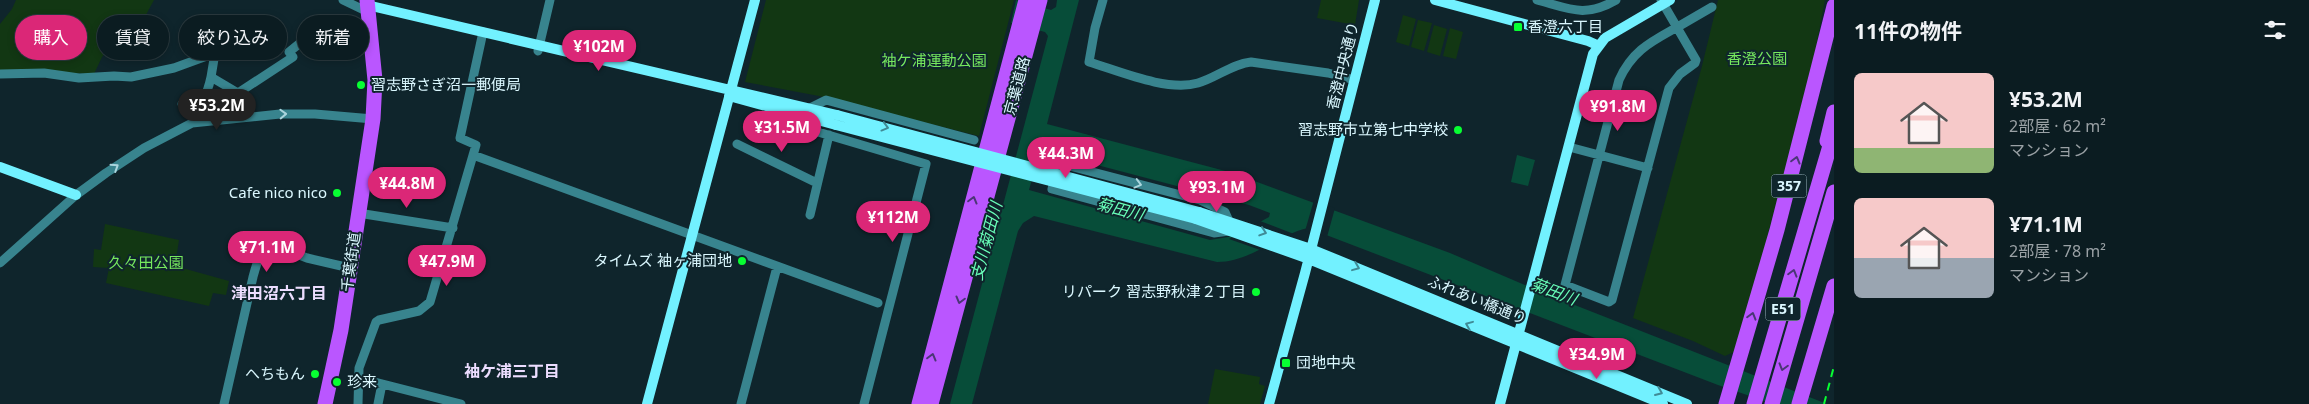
<!DOCTYPE html>
<html lang="ja">
<meta charset="utf-8">
<style>
body{margin:0;font-family:"Noto Sans","Noto Sans JP",sans-serif;background:#19292e;color:#f1f3f6;height:100vh;display:flex;flex-direction:column;font-size:19px;white-space:nowrap}
*{box-sizing:border-box;margin:0}
p{font-size:16px;color:#9aa1a5}
.icon{flex:none;width:28px;height:28px;fill:none;stroke:currentColor;stroke-width:2;stroke-linecap:round;stroke-linejoin:round}
.map{position:relative;flex:1;overflow:hidden}
.panel{display:flex;flex-direction:column;background:#0b1c21;width:475px}
.panel>*{flex:none}
.top-card{position:absolute;left:15px;top:15px;width:475px;height:45px;display:flex;gap:10px}
.price{position:absolute;translate:-50% -42px;padding:0 11px;border-radius:18px;background:#db2777;color:#fff;font-size:16px;line-height:32px;filter:drop-shadow(0 1px 2px #0008)}
.price::after{content:'';position:absolute;left:50%;top:30px;width:15px;height:11px;margin-left:-8px;background:inherit;clip-path:polygon(0 0,100% 0,50% 100%)}
.price.selected{background:#222;color:#fff}
ul{padding:0;list-style:none}
li{display:flex;align-items:center;gap:15px;height:125px;padding:0 20px}
li span{display:grid;place-items:center;flex:none;width:140px;height:100px;border-radius:8px;color:#555}
li>.icon{margin-inline-start:auto}
span .icon{width:60px;height:60px;fill:#fffc;stroke-width:1}
li b{font-size:21px}
h2{display:flex;justify-content:space-between;align-items:center;height:60px;padding:0 20px;font-size:21px}
.chip{padding:0 18px;border-radius:22px;background:#0b1c21;box-shadow:0 2px 8px #0003,0 0 0 1px #2b3a3f;font-size:18px;line-height:45px}
.chip.selected{background:#db2777;color:#fff}
main{display:flex;flex:1;min-height:0}
.map>svg:first-child{display:block}
</style>
<main>
<div class="map">
<svg width="1834" height="404" viewBox="0 0 1834 404">
<rect width="100%" height="100%" fill="#0f252c"/>
<path fill="#123713" d="M16 0H154L141 24 119 35 102 57 94 74 0 70V24L12 9Z
M766 0H1014L979 136 819 96 745 82Z
M1321 0H1359L1355 25 1317 18Z
M1718 0H1825L1815 53 1738 350 1725 356 1693 341 1633 318 1702 66Z
M1403 15 1416 19 1409 46 1396 42Z
M1418 20 1432 23 1424 51 1411 47Z
M1434 25 1447 29 1440 56 1427 52Z
M1450 28 1463 32 1456 59 1443 56Z
M105 224 179 240 175 266 229 281 226 295 213 293 209 306 106 283 109 268 93 267 94 249 101 250Z
M1215 369 1260 377 1259 384 1265 386 1260 404H1208Z"/>
<path fill="#074d39" fill-rule="evenodd" d="M1016 0 1051 10 1056 7 1057 0H1079L1047 124 1233 173 1450 253 1539 291 1827 404H1773L1718 385 1308 228C1276 235 1251 262 1217 262L1034 216 1023 223 1018 231 972 404H950L1048 36 1045 32 1011 23ZM1040 150 1249 205 1270 213 1269 217 1234 236 1210 240 1029 190Z
M1517 155 1535 160 1528 186 1511 182Z"/>
<path fill="#0f252c" d="M1314 200 1335 208 1327 237 1305 231Z
M1260 221 1294 234 1263 251 1229 239Z"/>
<g fill="none" stroke-linecap="round" stroke-linejoin="round">
<path stroke="#38848e" stroke-width="9" d="M343 0 368 12
M1103 0 1095 28 1089 62C1119 71 1167 92 1198 83 1216 78 1232 64 1251 62L1328 73 1355 80
M1537 0C1570 9 1585 18 1616 0
M1661 0 1696 60 1695 63 1680 74 1669 88 1612 300 1609 302 1565 285 1619 80C1633 49 1653 41 1681 25L1712 7
M222 35 215 53 211 77 238 93 246 117
M538 51 550 0
M0 74 44 73 79 78 114 76 131 77 174 68 215 53
M238 93 293 57 289 52 315 31 336 27 350 22
M182 104C204 99 206 100 211 77
M810 108 826 100 974 140
M815 119V125L818 132 926 164 864 404
M737 144 817 183
M1569 147 1648 168
M473 155 878 303
M358 213 453 228
M810 215 829 135
M1229 221 1225 212 1200 200 1058 163 1052 189 1214 233 1229 231
M0 263 76 195 106 173 144 148 192 123 280 114H315L373 119
M359 378 461 404
M224 404 253 277C256 266 260 250 270 244L307 258 350 268
M358 404 359 368 376 322 379 320 419 311 430 302 476 145 460 138 483 32
M378 404 382 384
M741 404 777 267"/>
<path stroke="#72f1ff" stroke-width="10" d="M1435 0 1588 41 1597 45
M367 5 837 115
M729 96 836 125
M0 167 76 195
M1199 212 1311 249 1687 404
M1196 219 1309 259 1663 404
M647 404 755 0
M1269 404 1305 273 1375 0
M1500 404 1593 54 1605 38 1670 0"/>
<path stroke="#ba56ff" stroke-width="15" d="M1827 141 1834 112
M325 404 341 330 373 119 375 80 367 0
M919 404 1026 0
M931 404 1040 0
M1726 404 1777 230 1834 6
M1754 404 1834 132
M1772 404 1834 192
M1799 404 1834 286"/>
<path stroke="#07ff32" stroke-width="2" stroke-dasharray="8 6" stroke-linecap="butt" d="M1824 404 1834 366"/>
<path stroke="#72f1ff" stroke-width="10" d="M837 115 1199 212
M836 125 1196 219"/>
</g>
<defs><path id="oneway-chevron" d="M-2-3.5L2.5 0L-2 3.5" fill="none" stroke-width="1.6" stroke-linecap="round" stroke-linejoin="round" transform="scale(1.25)"/></defs>
<g stroke="#aad5dd">
<use href="#oneway-chevron" transform="translate(283 114) rotate(-2)"/>
<use href="#oneway-chevron" transform="translate(115 167) rotate(-33)"/>
<use href="#oneway-chevron" transform="translate(1138 184) rotate(15)"/>
</g>
<g stroke="#408b96">
<use href="#oneway-chevron" transform="translate(885 127) rotate(15)"/>
<use href="#oneway-chevron" transform="translate(1263 232) rotate(18)"/>
<use href="#oneway-chevron" transform="translate(1356 267) rotate(22)"/>
<use href="#oneway-chevron" transform="translate(1469 325) rotate(-158)"/>
<use href="#oneway-chevron" transform="translate(1659 392) rotate(23)"/>
</g>
<g stroke="#4b3676">
<use href="#oneway-chevron" transform="translate(1796 160) rotate(-75)"/>
<use href="#oneway-chevron" transform="translate(973 200) rotate(-75)"/>
<use href="#oneway-chevron" transform="translate(1793 273) rotate(-74)"/>
<use href="#oneway-chevron" transform="translate(960 300) rotate(105)"/>
<use href="#oneway-chevron" transform="translate(1752 316) rotate(-74)"/>
<use href="#oneway-chevron" transform="translate(932 357) rotate(-75)"/>
<use href="#oneway-chevron" transform="translate(1783 367) rotate(106)"/>
</g>
<g fill="#07ff32" stroke="#0f252c" stroke-width="2">
<rect x="1513" y="22" width="10" height="10" rx="2.5"/>
<circle cx="361" cy="85" r="5"/>
<circle cx="1458" cy="130" r="5"/>
<circle cx="337" cy="193" r="5"/>
<circle cx="742" cy="261" r="5"/>
<circle cx="1256" cy="292" r="5"/>
<rect x="1281" y="358" width="10" height="10" rx="2.5"/>
<circle cx="315" cy="374" r="5"/>
<circle cx="337" cy="382" r="5"/>
</g>
<g text-anchor="middle" stroke-width="4" stroke-linejoin="round" paint-order="stroke">
<g fill="#0f252c" stroke="#9eb9c0" stroke-width="1">
<rect x="1771.5" y="174.5" width="35" height="23" rx="4"/>
<rect x="1765.5" y="297.5" width="35" height="23" rx="4"/>
</g>
<g font-size="14" font-weight="bold" fill="#dbf8ff">
<text x="1789" y="191">357</text>
<text x="1783" y="314">E51</text>
</g>
<g font-size="15" fill="#dbf8ff" stroke="#0f252c" text-anchor="end">
<text x="1528" y="32" text-anchor="start">香澄六丁目</text>
<text x="371" y="90" text-anchor="start">習志野さぎ沼一郵便局</text>
<text x="1448" y="135">習志野市立第七中学校</text>
<text x="327" y="198">Cafe nico nico</text>
<text x="732" y="266">タイムズ 袖ヶ浦団地</text>
<text x="1246" y="297">リパーク 習志野秋津２丁目</text>
<text x="1296" y="368" text-anchor="start">団地中央</text>
<text x="305" y="379">へちもん</text>
<text x="347" y="387" text-anchor="start">珍来</text>
</g>
<g font-size="15" fill="#76e85e" stroke="#0f252c">
<text x="1757" y="64">香澄公園</text>
<text x="934" y="66">袖ケ浦運動公園</text>
<text x="146" y="268">久々田公園</text>
</g>
<g font-size="15" fill="#dbf8ff" stroke="#0f252c">
<text transform="translate(1343 66) rotate(-76)" y="5">香澄中央通り</text>
<text transform="translate(1017 86) rotate(-75)" y="5">京葉道路</text>
<text transform="translate(351 262) rotate(-82)" y="5">千葉街道</text>
<text transform="translate(1477 300) rotate(22)" y="5">ふれあい橋通り</text>
</g>
<g font-size="16" font-style="italic" fill="#69ffb9" stroke="#0f252c">
<text transform="translate(1120 209) rotate(15)" y="6">菊田川</text>
<text transform="translate(986 241) rotate(-75)" y="6">支川菊田川</text>
<text transform="translate(1554 291) rotate(21)" y="6">菊田川</text>
</g>
<g font-size="16" font-weight="bold" fill="#ecddff" stroke="#0f252c">
<text x="279" y="299">津田沼六丁目</text>
<text x="512" y="377">袖ケ浦三丁目</text>
</g>
</g>
</svg>
<b class="price" style="left:599px;top:72px">¥102M</b>
<b class="price selected" style="left:217px;top:131px">¥53.2M</b>
<b class="price" style="left:1618px;top:132px">¥91.8M</b>
<b class="price" style="left:782px;top:153px">¥31.5M</b>
<b class="price" style="left:1066px;top:179px">¥44.3M</b>
<b class="price" style="left:407px;top:209px">¥44.8M</b>
<b class="price" style="left:1217px;top:213px">¥93.1M</b>
<b class="price" style="left:893px;top:243px">¥112M</b>
<b class="price" style="left:267px;top:273px">¥71.1M</b>
<b class="price" style="left:447px;top:287px">¥47.9M</b>
<b class="price" style="left:1597px;top:380px">¥34.9M</b>
<div class="top-card">
<a class="chip selected">購入</a>
<a class="chip">賃貸</a>
<a class="chip">絞り込み</a>
<a class="chip">新着</a>
</div>
</div>
<section class="panel">
<h2>11件の物件<svg class="icon" aria-label="filters" viewBox="0 0 24 24"><path d="M4 7h16M4 17h16"/><circle cx="9" cy="7" r="2"/><circle cx="15" cy="17" r="2"/></svg></h2>
<ul>
<li><span style="background:linear-gradient(#f6c9c9 75%,#8fb573 0)"><svg class="icon" aria-label="home" viewBox="0 0 24 24"><path d="M3 11l9-7 9 7M6 9v11h12V9"/></svg></span><div><b>¥53.2M</b><p>2部屋 · 62 m²</p><p>マンション</p></div></li>
<li><span style="background:linear-gradient(#f6c9c9 60%,#9aa5b1 0)"><svg class="icon" aria-label="home" viewBox="0 0 24 24"><path d="M3 11l9-7 9 7M6 9v11h12V9"/></svg></span><div><b>¥71.1M</b><p>2部屋 · 78 m²</p><p>マンション</p></div></li>
</ul>
</section>
</main>
